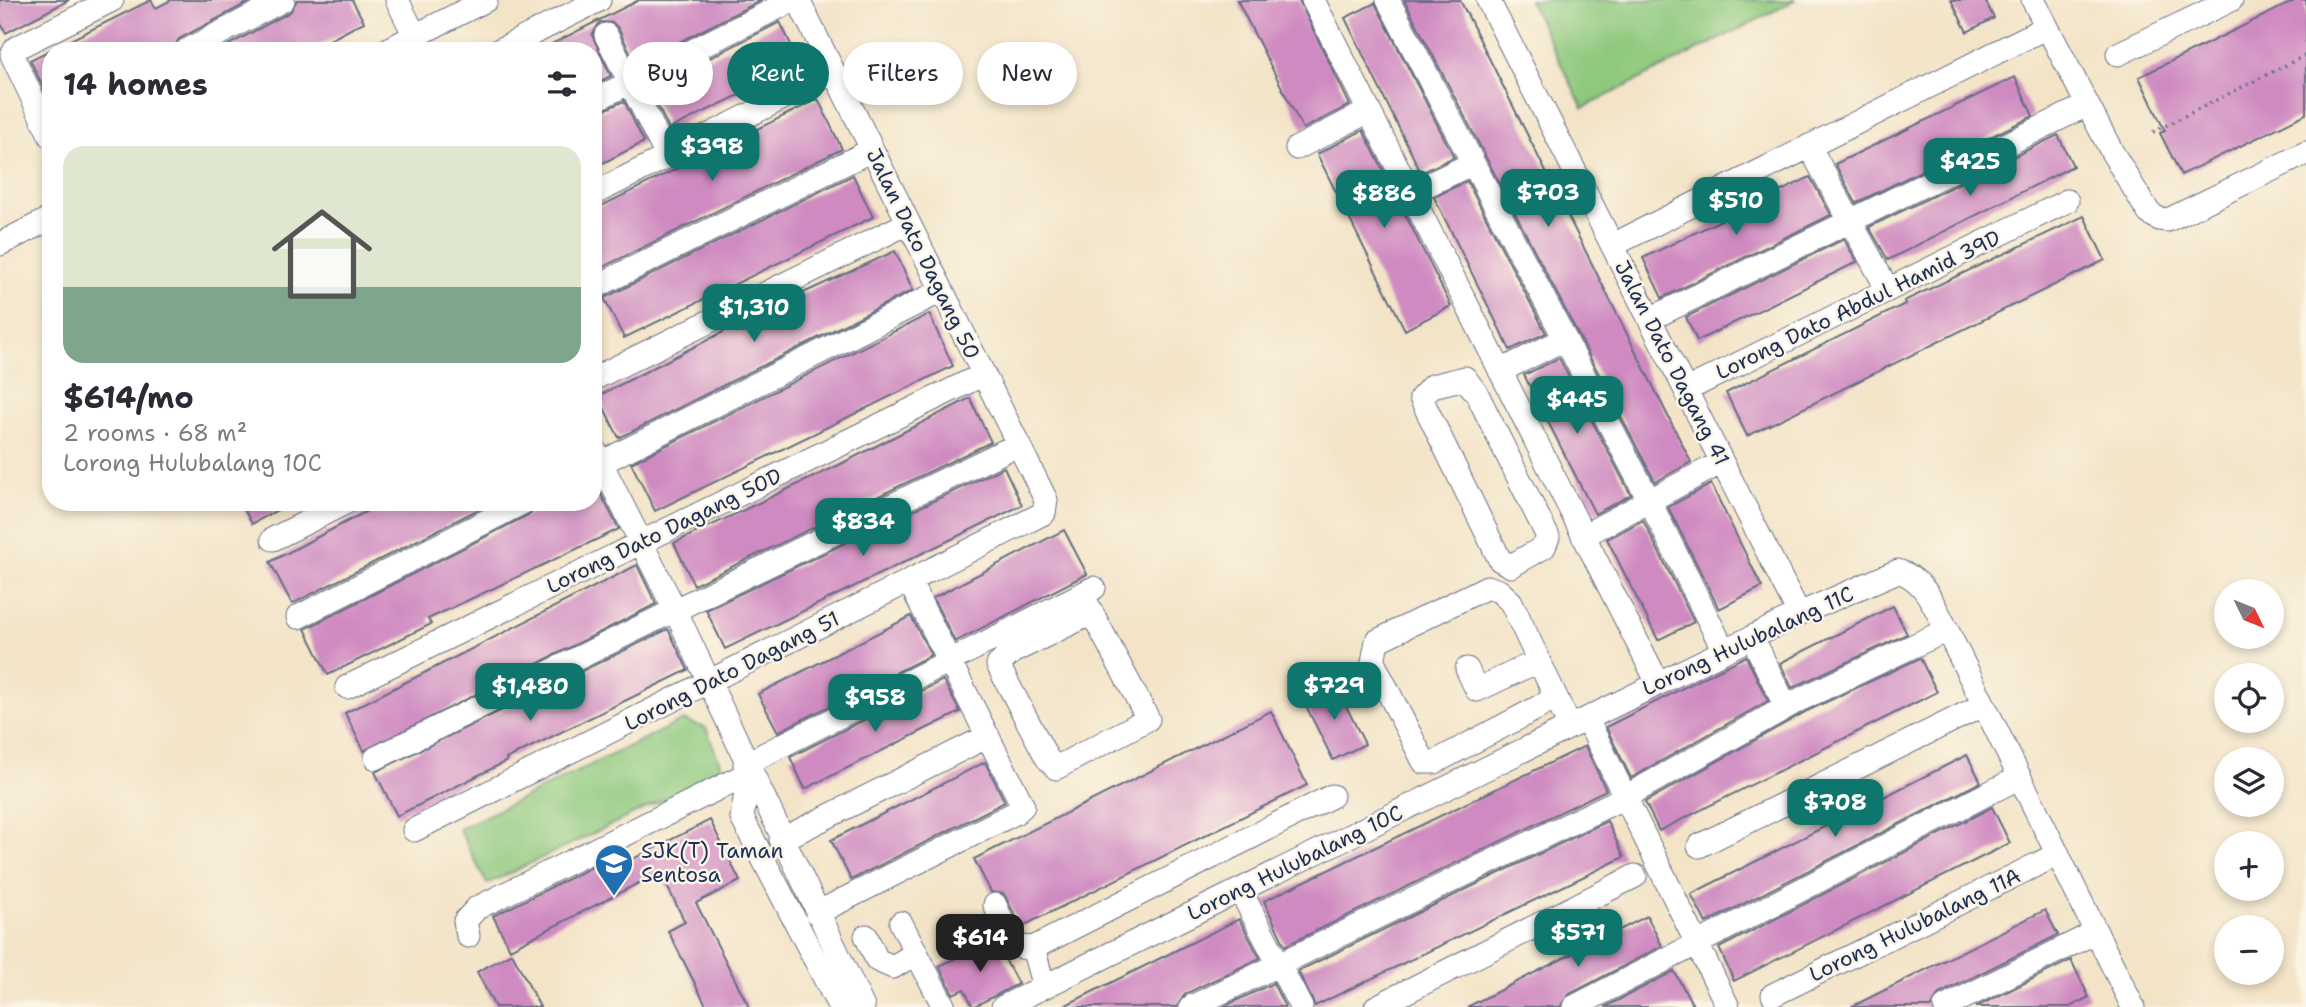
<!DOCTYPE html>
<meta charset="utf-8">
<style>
body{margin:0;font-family:"Shantell Sans",sans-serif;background:#f2f2f3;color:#2b2b33;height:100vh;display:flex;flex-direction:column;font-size:26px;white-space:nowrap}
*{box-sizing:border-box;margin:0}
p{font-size:23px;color:#7c7c81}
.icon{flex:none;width:38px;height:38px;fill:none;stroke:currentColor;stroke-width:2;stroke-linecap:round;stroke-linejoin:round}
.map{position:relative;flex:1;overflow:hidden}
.drawer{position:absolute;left:42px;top:42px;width:560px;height:469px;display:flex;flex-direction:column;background:#fff;border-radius:28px;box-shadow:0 4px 10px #0003}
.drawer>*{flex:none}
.banner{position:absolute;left:623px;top:42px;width:665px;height:63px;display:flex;gap:14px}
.needle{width:46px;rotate:133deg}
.tools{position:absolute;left:2214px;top:579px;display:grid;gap:14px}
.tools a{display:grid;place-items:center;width:70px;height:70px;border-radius:50%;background:#fff;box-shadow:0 4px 10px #0003;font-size:35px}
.price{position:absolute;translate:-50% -60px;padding:0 16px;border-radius:14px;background:#0f766e;color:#fff;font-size:23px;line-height:46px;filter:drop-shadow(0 2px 4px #0008)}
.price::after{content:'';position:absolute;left:50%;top:42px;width:21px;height:16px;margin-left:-10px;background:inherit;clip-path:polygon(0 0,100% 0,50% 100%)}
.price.selected{background:#222;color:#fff}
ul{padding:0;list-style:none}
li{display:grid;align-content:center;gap:14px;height:371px;padding:0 21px}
li span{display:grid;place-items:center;height:217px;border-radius:21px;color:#555}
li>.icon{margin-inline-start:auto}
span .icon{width:126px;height:126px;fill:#fffc;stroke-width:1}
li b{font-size:30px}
h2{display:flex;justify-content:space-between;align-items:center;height:84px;padding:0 21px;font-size:30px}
.pill{padding:0 24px;border-radius:32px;background:#fff;box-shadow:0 4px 10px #0003;font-size:24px;line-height:63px}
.pill.selected{background:#0f766e;color:#fff}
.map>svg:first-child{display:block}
</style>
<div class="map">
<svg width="2306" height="1007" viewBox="0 0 2306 1007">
<rect width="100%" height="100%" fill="#fcf5e5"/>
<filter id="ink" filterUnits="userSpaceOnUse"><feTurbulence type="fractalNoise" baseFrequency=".0143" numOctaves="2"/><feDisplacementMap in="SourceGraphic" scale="14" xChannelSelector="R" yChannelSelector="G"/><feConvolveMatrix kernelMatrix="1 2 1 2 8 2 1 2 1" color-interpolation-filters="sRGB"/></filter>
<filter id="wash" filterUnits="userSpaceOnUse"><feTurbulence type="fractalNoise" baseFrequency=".00686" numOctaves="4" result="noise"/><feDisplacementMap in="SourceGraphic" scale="28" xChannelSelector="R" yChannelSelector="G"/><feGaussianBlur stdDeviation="1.57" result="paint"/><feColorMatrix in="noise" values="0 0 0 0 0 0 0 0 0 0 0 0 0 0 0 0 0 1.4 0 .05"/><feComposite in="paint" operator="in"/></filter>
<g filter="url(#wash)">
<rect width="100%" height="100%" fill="#f3e4c8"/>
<path fill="#8ec97e" stroke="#547c6e" stroke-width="2" d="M1529 0H1796L1583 108Z
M683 720 706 728 721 766 709 778 487 884 459 829Z"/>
<g id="blocks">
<path fill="#cf8ac1" d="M0 0H69L6 33 0 22Z
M151 0 156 8 171 0H253L179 39 172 51H51V104L30 60Z
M297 0H352L364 22 309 51H217L290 12Z
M639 0H762L636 64 618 28 613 23 600 22 592 35 611 76 593 85V51H538Z
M1237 0H1299L1350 105 1303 129Z
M1404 0H1460L1691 462 1655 482Z
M1951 0H1985L1994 18 1967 32Z
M2296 0H2306V114L2181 175 2160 133 2165 131 2139 77Z
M1375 3 1454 157 1421 173 1345 18Z
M780 22 801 65 669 129 649 89Z
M2015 77 2033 116 1856 203 1835 164Z
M818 99 842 149 593 272V210Z
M624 101 644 142 593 168V115Z
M1363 130 1451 306 1405 330 1317 154Z
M2058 135 2073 166 1888 260 1869 227Z
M853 175 873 217 624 338 604 298Z
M1810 177 1831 215 1662 298 1643 258Z
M1467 181 1546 333 1510 350 1434 197Z
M2084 216 2105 260 1747 436 1726 393 1905 304 1904 301Z
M1844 239 1857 262 1697 341 1686 317Z
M895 251 913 290 619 438 598 396 766 310Z
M929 314 953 366 655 511 631 463Z
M1559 358 1631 495 1595 514 1524 375Z
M970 398 991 442 694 585 674 543 839 465Z
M1004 467 1022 505 725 649 706 610Z
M594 481 619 529 428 619 431 624 328 675 305 629 530 514 538 502H593Z
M1711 484 1762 587 1719 609 1668 507Z
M240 502H292L252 524Z
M384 502H493L292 604 270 562Z
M1643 520 1694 622 1658 640 1607 539Z
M1064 530 1087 574 955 642 933 598Z
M637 565 656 604 364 751 345 713Z
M1893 606 1907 634 1792 688 1780 663Z
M911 616 931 655 778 732 758 694Z
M668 629 688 670 506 759 507 761 397 816 375 772Z
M1746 656 1768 701 1631 778 1606 727Z
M1920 658 1937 692 1659 831 1645 802 1807 711Z
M943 680 960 712 805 789 790 757Z
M1335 684 1365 744 1333 760 1303 700Z
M1271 711 1307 785 1021 927 1004 894 991 892 974 859Z
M1585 746 1606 790 1285 946 1264 901Z
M1967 755 1981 782 1706 923 1691 894Z
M985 762 1005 802 851 880 831 840Z
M1992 807 2010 843 1734 981 1719 948Z
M710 820 740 881 696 903 749 1007H707L668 931 685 922 660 872 510 949 493 916 620 853 625 863Z
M1607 821 1624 857 1315 1006 1298 971Z
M2045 910 2058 935 1939 994 1931 1007H1851Z
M1647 916 1662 946 1568 995 1560 1007H1467Z
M1239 919 1260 958 1185 994 1177 1007H1062Z
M995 940 1018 984 973 1007 964 989 953 994 939 966Z
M512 953 540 1007H495L477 972Z
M2071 960 2089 997 2070 1007H1976Z
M1674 971 1694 1007H1605Z
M1273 983 1285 1007H1223Z"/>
</g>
</g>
<g filter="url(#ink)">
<use href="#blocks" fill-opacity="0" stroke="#676e83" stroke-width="2"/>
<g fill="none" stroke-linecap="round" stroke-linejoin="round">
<g stroke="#676e83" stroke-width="25">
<path id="minor" d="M397 0 415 36
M1313 0 1658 683
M1388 0 1649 500 1724 651
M1488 0 1799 614
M2033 0 2112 152 2149 213 2159 219 2168 220 2306 153
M606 35 667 156
M186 51 283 0
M385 51 486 0
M498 51 599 0
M2118 54 2231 0
M593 101 793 0
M51 137 12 55 16 48 112 0
M1809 146 1888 290
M1297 148 1369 111
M1411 193 1473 163
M593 194 834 72
M0 244 51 218
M1613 245 2047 27
M593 288 872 150
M1650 319 2087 105
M1500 371 1565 339
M1465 378 1477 394 1548 537 1544 547 1511 566 1500 560 1421 398 1432 386Z
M593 379 908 223
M1686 390 2067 201
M593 447 675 610 863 1007
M593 467 941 291
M1583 536 1722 462
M273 539 347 502
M1082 594 1148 719 1056 768 1047 758 998 665 1012 652 1092 613
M298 617 524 502
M1752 637 1786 707
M1467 669 1477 690 1538 661
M347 687 982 375
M1556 698 1435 762H1424L1373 662 1377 641 1487 587 1499 591 1511 602 1570 727
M1587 719 1728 1007
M376 758 675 610 1017 445
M745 764 1094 588
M749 773 742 818 838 1004 842 1007
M414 830 1044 513 1046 500 798 0
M781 840 988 736
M1699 846 1983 705
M1240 890 1301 1007
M995 905 1007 933 1020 947 1033 948
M817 913 1015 813 1023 806 909 581
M901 923 944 1007
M468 936 465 921 477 908 749 773
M866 936 877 960 893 967 916 953
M1044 987 1033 948 1332 796
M1773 995 2058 854
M1003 1007 1799 614 1898 571C1925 579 1934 606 1947 630L2133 1007
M1191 1007 1625 797 1801 699 1947 630
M1376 1007 1635 876
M1574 1007 2020 777
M1945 1007 2096 932"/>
</g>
<path stroke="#676e83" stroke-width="3.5" stroke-dasharray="2 5" stroke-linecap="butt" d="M2153 132 2306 55"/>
<use href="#minor" stroke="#fff" stroke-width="23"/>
</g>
</g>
<defs>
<g id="school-pin" transform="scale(2.0125)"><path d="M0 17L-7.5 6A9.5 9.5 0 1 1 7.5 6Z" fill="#1f6fb2" stroke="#fcf5e5"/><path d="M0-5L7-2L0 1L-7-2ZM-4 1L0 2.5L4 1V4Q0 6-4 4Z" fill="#fff"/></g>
</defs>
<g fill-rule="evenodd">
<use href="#school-pin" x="614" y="863"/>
</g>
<g text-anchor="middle" stroke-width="5" stroke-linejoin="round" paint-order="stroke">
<g font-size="21" fill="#1b2f5e" stroke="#fcf5e5">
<text transform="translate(923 254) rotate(64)" y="7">Jalan Dato Dagang 50</text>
<text transform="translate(1858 305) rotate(-26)" y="7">Lorong Dato Abdul Hamid 39D</text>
<text transform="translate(1672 363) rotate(63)" y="7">Jalan Dato Dagang 41</text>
<text transform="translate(664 531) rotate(-26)" y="7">Lorong Dato Dagang 50D</text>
<text transform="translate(1748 641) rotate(-25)" y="7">Lorong Hulubalang 11C</text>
<text transform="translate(732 671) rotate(-27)" y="7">Lorong Dato Dagang 51</text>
<text transform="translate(1295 863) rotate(-26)" y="7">Lorong Hulubalang 10C</text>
<text transform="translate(1915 925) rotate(-26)" y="7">Lorong Hulubalang 11A</text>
</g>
<g font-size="21" fill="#1b2f5e" stroke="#fcf5e5" text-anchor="start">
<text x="641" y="858">SJK(T) Taman<tspan x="641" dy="24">Sentosa</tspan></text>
</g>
</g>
</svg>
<div class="tools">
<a><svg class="needle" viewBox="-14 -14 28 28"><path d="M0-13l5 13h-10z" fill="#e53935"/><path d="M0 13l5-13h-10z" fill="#7c7c81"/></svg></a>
<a><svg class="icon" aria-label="locate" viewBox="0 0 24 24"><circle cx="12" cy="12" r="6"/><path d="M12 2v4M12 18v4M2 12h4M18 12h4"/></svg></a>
<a><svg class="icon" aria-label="layers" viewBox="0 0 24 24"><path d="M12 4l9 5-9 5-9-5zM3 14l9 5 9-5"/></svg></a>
<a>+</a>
<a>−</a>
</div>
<b class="price" style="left:712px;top:183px">$398</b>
<b class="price" style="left:1970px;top:198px">$425</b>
<b class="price" style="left:1548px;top:229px">$703</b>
<b class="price" style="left:1384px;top:230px">$886</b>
<b class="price" style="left:1736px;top:237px">$510</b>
<b class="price" style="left:754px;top:344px">$1,310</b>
<b class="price" style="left:1577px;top:436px">$445</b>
<b class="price" style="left:863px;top:558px">$834</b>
<b class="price" style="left:1334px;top:722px">$729</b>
<b class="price" style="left:530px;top:723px">$1,480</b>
<b class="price" style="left:875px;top:734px">$958</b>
<b class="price" style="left:1835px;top:839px">$708</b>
<b class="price" style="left:1578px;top:969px">$571</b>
<b class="price selected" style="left:980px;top:974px">$614</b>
<div class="banner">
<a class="pill">Buy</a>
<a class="pill selected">Rent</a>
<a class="pill">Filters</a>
<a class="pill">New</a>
</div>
<section class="drawer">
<h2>14 homes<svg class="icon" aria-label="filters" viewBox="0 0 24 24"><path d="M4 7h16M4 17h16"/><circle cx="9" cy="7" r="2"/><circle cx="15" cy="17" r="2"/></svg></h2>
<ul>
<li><span style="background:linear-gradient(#dfe7d0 65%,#7fa58c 0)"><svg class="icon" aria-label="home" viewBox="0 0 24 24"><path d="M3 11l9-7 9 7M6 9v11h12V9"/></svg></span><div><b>$614/mo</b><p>2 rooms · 68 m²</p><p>Lorong Hulubalang 10C</p></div></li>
</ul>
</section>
</div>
